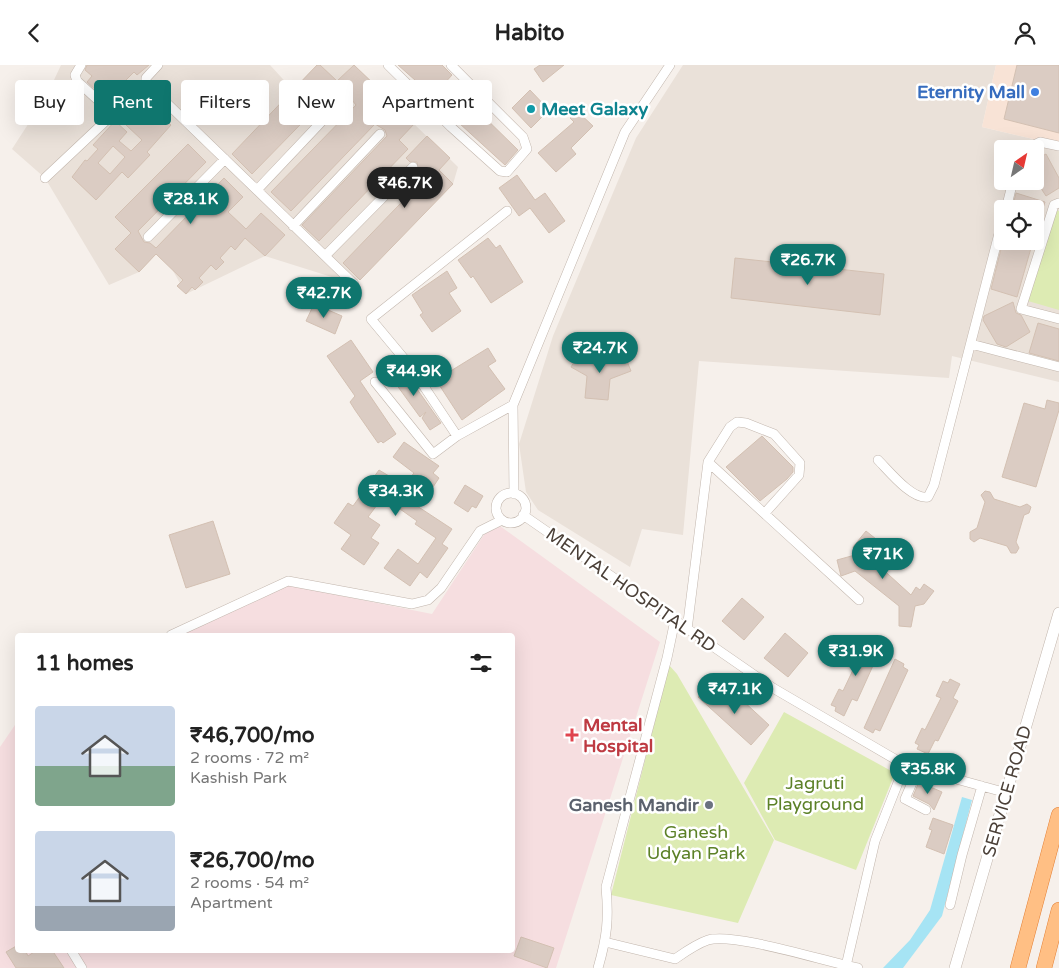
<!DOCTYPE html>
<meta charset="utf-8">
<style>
body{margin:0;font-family:"Varela Round",sans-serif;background:#f6f6f6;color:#222;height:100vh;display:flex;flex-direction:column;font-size:19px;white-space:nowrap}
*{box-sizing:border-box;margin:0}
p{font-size:16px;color:#767676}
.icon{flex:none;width:28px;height:28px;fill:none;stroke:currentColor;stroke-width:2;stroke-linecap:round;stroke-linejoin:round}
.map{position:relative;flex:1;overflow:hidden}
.drawer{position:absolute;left:15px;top:568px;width:500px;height:320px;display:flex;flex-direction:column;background:#fff;border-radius:5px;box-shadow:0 5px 20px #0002}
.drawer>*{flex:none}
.banner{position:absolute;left:15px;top:15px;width:500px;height:45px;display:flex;gap:10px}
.needle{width:32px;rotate:34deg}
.fabs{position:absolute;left:994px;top:75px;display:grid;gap:10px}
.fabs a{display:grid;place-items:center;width:50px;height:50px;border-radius:5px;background:#fff;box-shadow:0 5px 20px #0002;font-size:25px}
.price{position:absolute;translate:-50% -42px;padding:0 11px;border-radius:18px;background:#0f766e;color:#fff;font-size:16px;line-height:32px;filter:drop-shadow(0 1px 2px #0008)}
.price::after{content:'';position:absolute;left:50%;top:30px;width:15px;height:11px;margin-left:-8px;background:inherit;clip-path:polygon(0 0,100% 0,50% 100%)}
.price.on{background:#222;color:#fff}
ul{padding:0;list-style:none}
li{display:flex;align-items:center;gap:15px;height:125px;padding:0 20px}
li span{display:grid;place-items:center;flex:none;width:140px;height:100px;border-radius:5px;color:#555}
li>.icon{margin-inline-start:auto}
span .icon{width:60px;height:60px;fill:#fffc;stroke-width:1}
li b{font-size:21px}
h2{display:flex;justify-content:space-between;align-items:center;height:60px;padding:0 20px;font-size:21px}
.tag{padding:0 18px;border-radius:5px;background:#fff;box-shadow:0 5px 20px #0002;font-size:18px;line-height:45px}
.tag.on{background:#0f766e;color:#fff}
header{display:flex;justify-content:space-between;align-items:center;height:65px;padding:0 20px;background:#fff;font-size:22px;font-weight:800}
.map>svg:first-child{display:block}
</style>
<header><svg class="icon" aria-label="back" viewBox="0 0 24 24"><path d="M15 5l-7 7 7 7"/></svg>Habito<svg class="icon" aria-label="person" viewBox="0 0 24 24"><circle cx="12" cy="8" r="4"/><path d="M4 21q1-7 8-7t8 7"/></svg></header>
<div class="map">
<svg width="1059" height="903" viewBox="0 0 1059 903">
<rect width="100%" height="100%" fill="#f6f0eb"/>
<path fill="#eae1d9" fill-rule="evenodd" d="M61 0H75L77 4 81 0H270L293 25 317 0H354L458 102 453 119 354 219 265 191 186 229 172 204 156 189 139 207 109 220 45 113 12 84 47 30Z
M683 0H996L982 62 1059 80V317L952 291 949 313 699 296 683 470 642 464 630 502 538 445 526 427 519 379 553 271 636 73ZM1002 84H1035V116H1002ZM1002 144H1035V176H1002Z"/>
<path fill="#f8e3d6" d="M996 0H1059V80L982 62Z"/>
<path fill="#f6dee0" d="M493 456 660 577 556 903H0V682L17 657 18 885H512V570H168L283 519 432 549Z"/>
<path fill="#ddebb3" d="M1055 145 1059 146V245L1028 236Z
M669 600 677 609 774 775 738 858 611 830Z
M784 647 895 708 856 805 775 775 744 718Z"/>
<path fill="#a6e4f4" d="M962 732 972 735 942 851 903 903H883L910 875 930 845Z"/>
<path fill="#dbccc3" stroke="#d3c0b2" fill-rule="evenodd" d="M87 0H149L137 10 134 7 122 19 126 23 116 33 113 30 108 36 87 17 92 11 85 5Z
M317 0H320L337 16 354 0 378 23 365 37 377 49 391 35 415 58 399 75 408 84 319 176 302 160 387 71 385 65 375 59 291 146 271 127 356 40 348 30 337 22 252 109 232 89Z
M398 0H442L452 10 433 31Z
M540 0H564L543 17 534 4Z
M1017 0H1059V68L1004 54Z
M530 25 549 45 531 63 512 43Z
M145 38 171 60 147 87 150 90 128 113 122 107 96 135 72 112 85 95 87 96 98 84 93 80 115 56 127 67 119 76 131 86 142 75 126 60ZM113 81 125 92 110 109 98 98Z
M475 43 518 85 505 100 459 58Z
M577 46 593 61 571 83 576 89 556 107 538 88 574 57 570 53Z
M427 71 450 93 439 105 453 119 360 215 343 198 426 112 418 105 417 97H410L406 93Z
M188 79 206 97 138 166 144 177 150 178 156 183 224 113 243 132 228 147 246 164 261 148 285 170 265 191 245 173 235 185 231 181 220 193 224 197 216 205 211 200 199 213 203 217 195 225 192 222 186 229 177 221 183 215 156 189 139 207 115 184 131 168 115 152Z
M1046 89 1059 113V123L1046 131 1035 114V95Z
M517 110 535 135 545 128 565 156 549 168 530 143 519 151 499 123Z
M1016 128 1045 137 1037 162H1035V144H1012Z
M488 173 496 183 500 180 523 217 491 238 473 211 471 213 458 195Z
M1003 176H1033L1017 232 991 224Z
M735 193 884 209 880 250 731 233Z
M447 206 457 223 449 228 461 246 432 267 420 250 423 248 412 230Z
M1013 237 1016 248 1021 250 1030 267 1006 282 997 279 983 255 984 251Z
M314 239 342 251 335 269 306 256Z
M1038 258 1059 264V296L1029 288Z
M351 275 373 307 360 316 396 369 383 378 381 376 378 378 355 345 350 337 355 331 327 291Z
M488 283 496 296 488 301 505 324 462 355 436 315Z
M581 286 601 298 624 289 631 306 610 314 608 335 585 333 587 311 571 302Z
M400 300 441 358 430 365 422 353 426 347 420 352 388 308Z
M1047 335 1059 338V345L1036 422 1002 412 1024 338 1045 344Z
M762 371 793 402V407L787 414 760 436 726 402Z
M404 377 439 401 433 408 439 413 433 422 424 415 414 429 419 433 414 439 452 464 442 479 448 483 427 513 420 507 410 521 384 503 398 484 418 499 436 473 415 459 417 456 383 432 368 452 380 460 371 473 379 478 364 500 341 484 351 470 334 458 348 438 353 441 379 405 404 420 414 408 393 392Z
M465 420 483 431 476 443 472 441 468 447 454 438Z
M985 426 990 427 994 434 1020 442 1027 439 1031 442 1029 448 1024 450 1016 477 1019 483 1016 488H1011L1007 481 980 473 974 477 970 474V467L977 463 985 437 981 430Z
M213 456 230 509 186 523 169 470Z
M866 466 876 474 870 481 874 483 867 490 911 530 916 522 920 525 924 519 934 526 924 539 915 541 911 562 899 561V541L855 506 841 511 837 495 855 490 853 482Z
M742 533 764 552 744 575 722 556Z
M785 568 808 588 788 612 764 593Z
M868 573 878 577 871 592 876 594 857 636 852 634 844 651 835 646 836 642 831 640 839 624 843 626 852 607 858 592 854 591 861 574 866 577Z
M895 594 904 599 903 602 908 605 880 666 875 664 873 668 864 663Z
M950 614 960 619 953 633 958 636 938 676 935 675 928 689 917 684 919 680 915 678 922 663 925 665 941 633 936 631 943 616 948 618Z
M708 620 715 627 718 624 736 640 741 634 769 660 751 680 698 632Z
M919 717 942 727 934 745 929 739 913 731Z
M933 753 953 760 944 789 926 782 932 765 929 764Z
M521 872 554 883 547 903 514 891Z
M18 880V885H25L28 891 37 885H52L64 903H16L6 887Z"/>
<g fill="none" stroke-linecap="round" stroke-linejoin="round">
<g stroke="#c2b6ad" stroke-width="10">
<path id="minor" d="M81 0 75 10 77 16 113 49
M158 0 146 13V18L354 219
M388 0 451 62 500 106 507 107 527 84 523 72 451 0
M1026 84 1040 77 1059 81
M45 113 146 18
M257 125 343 34
M1059 138 1054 140 1021 244 1059 254
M1006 144 1013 116
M507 146 371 254 411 302 457 371 513 340
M293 161 380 69
M148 172 225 94
M325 191 413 102
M971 279 1059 302
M375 317 433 389 457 371
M878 395C889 406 912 435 928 432L934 420 1002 157
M708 397 730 362 737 357 746 358 774 369 800 398 799 410 765 448
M496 443a15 15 0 1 1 30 0a15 15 0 1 1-30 0Z
M514 429 513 340 625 67 670 0
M523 450 773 623 905 700 1007 728
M687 565 708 397 859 535
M171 570 288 516 412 539 428 535 441 523 480 466 502 455
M918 704 905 734 926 745
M950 840 962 790 982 721
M605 877 675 894C685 887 696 879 708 875 734 867 826 897 858 903
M71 885 82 903
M846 901 875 776 905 700
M598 903C607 872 609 854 606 822L667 593 675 555"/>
</g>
<g stroke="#c2b6ad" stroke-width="12">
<path id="tertiary" d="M955 903 1059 548"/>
</g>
<g stroke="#e48036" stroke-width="16">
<path id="trunk" d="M1018 903 1059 750
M1044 903 1059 845"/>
</g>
<use href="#minor" stroke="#fff" stroke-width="9"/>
<use href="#tertiary" stroke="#fff" stroke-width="11"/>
<use href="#trunk" stroke="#ffbf84" stroke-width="15"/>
</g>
<circle fill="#3f7fe0" stroke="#fff" stroke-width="2" cx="1035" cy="27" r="5"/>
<circle fill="#0f9aa8" stroke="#fff" stroke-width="2" cx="531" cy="44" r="5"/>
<path fill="#e0444e" stroke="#fff" stroke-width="2" d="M569.5 662.5h5v5h5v5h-5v5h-5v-5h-5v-5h5z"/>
<circle fill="#6b7280" stroke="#fff" stroke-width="2" cx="709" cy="740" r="5"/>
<g text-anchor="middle" stroke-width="5" stroke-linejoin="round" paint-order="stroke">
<g font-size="18" font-weight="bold" fill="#366cbe" stroke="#fff" text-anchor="end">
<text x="1025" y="33">Eternity Mall</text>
</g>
<g font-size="18" font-weight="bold" fill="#0d838f" stroke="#fff" text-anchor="start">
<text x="541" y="50">Meet Galaxy</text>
</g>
<g font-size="18" fill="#4b4038" stroke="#fff">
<text transform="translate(631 525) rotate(35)" y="6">MENTAL HOSPITAL RD</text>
<text transform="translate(1007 726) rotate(-74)" y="6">SERVICE ROAD</text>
</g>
<g font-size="18" font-weight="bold" fill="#be3a42" stroke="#fff" text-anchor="start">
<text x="583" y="666">Mental<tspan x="583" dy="21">Hospital</tspan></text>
</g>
<g font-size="18" fill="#5c8127" stroke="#fff">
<text x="815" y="724">Jagruti<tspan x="815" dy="21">Playground</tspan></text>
<text x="696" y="773">Ganesh<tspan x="696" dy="21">Udyan Park</tspan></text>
</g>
<g font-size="18" font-weight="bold" fill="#5b616d" stroke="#fff" text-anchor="end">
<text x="699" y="746">Ganesh Mandir</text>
</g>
</g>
</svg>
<div class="fabs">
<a><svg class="needle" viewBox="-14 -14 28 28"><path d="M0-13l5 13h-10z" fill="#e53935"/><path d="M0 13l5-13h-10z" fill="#767676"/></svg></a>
<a><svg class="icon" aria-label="locate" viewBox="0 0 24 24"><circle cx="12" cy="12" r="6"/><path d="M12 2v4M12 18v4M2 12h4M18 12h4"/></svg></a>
</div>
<b class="price on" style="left:405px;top:144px">₹46.7K</b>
<b class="price" style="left:191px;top:160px">₹28.1K</b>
<b class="price" style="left:808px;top:221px">₹26.7K</b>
<b class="price" style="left:324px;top:254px">₹42.7K</b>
<b class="price" style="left:600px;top:309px">₹24.7K</b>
<b class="price" style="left:414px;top:332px">₹44.9K</b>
<b class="price" style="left:396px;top:452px">₹34.3K</b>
<b class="price" style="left:883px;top:515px">₹71K</b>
<b class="price" style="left:856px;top:612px">₹31.9K</b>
<b class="price" style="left:735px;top:650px">₹47.1K</b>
<b class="price" style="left:928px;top:730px">₹35.8K</b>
<div class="banner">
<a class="tag">Buy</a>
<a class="tag on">Rent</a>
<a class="tag">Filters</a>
<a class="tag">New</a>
<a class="tag">Apartment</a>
</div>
<section class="drawer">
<h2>11 homes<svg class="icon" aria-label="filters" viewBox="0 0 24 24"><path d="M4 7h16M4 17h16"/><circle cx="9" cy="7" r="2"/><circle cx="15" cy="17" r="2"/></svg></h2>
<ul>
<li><span style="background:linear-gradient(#c9d6e8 60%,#7fa58c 0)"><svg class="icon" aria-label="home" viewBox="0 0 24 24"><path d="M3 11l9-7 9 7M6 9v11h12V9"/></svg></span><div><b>₹46,700/mo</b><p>2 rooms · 72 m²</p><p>Kashish Park</p></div></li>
<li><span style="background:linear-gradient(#c9d6e8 75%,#9aa5b1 0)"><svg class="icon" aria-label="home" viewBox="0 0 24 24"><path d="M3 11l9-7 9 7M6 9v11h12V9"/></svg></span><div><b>₹26,700/mo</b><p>2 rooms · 54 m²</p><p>Apartment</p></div></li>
</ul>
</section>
</div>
